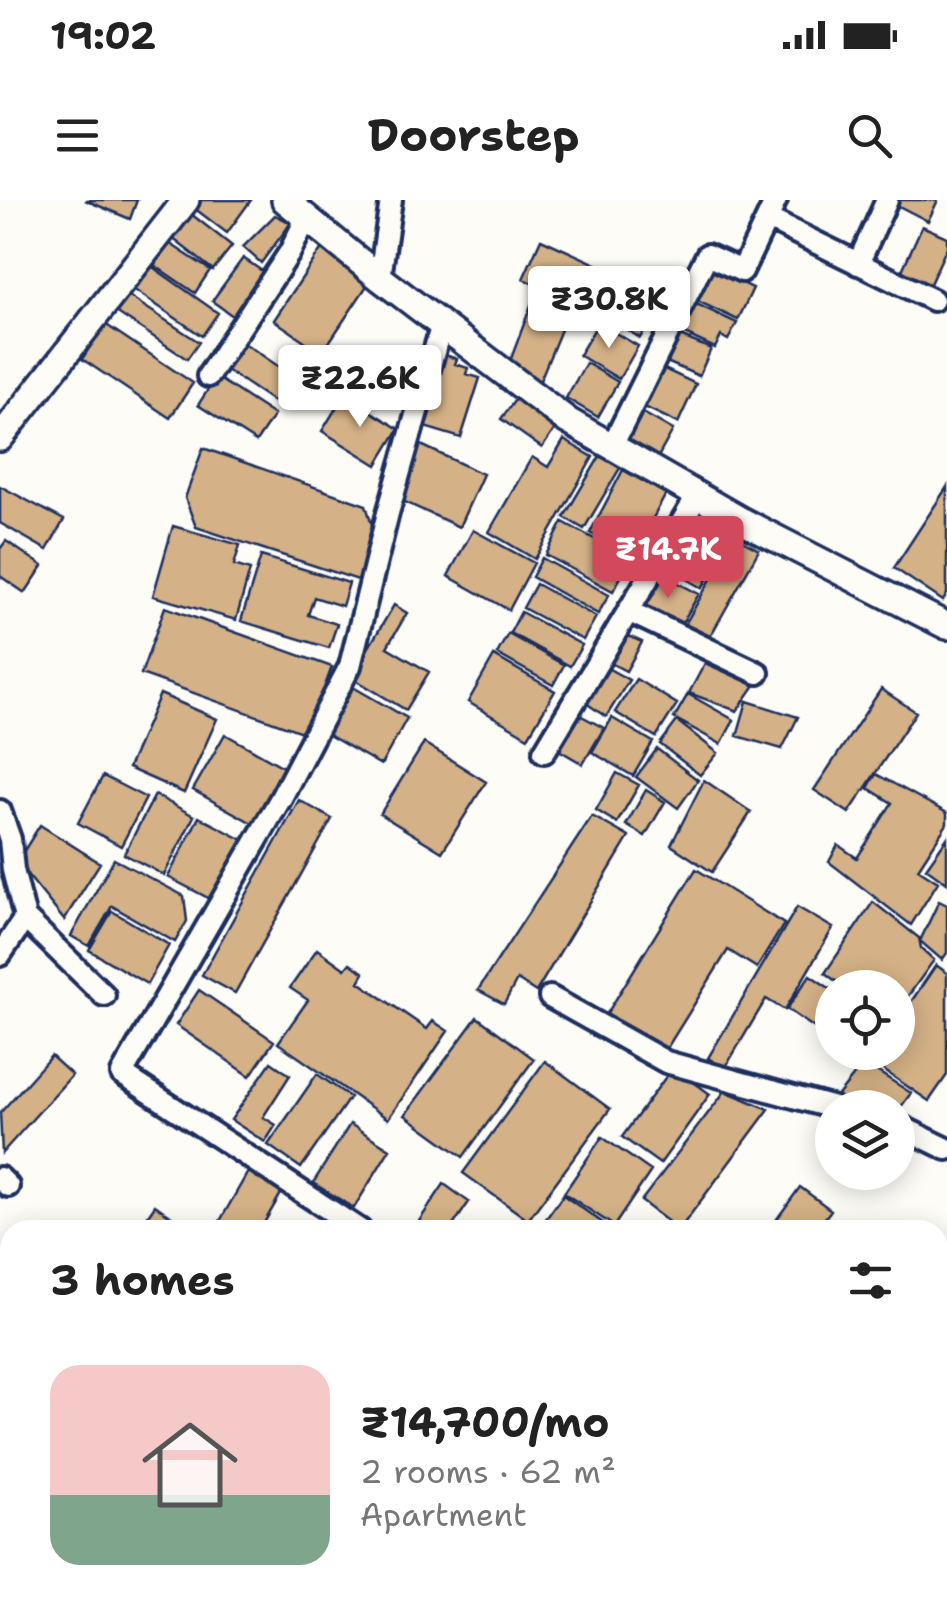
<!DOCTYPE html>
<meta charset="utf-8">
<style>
body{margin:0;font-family:"Shantell Sans",sans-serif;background:#f6f6f6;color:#222;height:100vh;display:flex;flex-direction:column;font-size:38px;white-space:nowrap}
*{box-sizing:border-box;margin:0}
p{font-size:32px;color:#767676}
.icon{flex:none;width:55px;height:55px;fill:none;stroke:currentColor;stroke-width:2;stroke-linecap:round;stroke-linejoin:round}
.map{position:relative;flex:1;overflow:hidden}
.drawer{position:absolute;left:0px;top:1020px;width:948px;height:392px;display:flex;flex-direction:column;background:#fff;border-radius:30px 30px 0 0;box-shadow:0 5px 25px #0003}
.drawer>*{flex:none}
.controls{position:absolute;left:815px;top:770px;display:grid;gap:20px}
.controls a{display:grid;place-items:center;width:100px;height:100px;border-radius:50%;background:#fff;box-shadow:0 5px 25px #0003;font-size:50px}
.price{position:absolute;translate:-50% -85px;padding:0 22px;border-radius:10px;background:#fff;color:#222;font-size:32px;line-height:65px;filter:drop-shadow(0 2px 5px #0008)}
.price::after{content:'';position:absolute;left:50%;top:60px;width:30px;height:22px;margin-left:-15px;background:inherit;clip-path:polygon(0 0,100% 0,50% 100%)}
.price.current{background:#d1495b;color:#fff}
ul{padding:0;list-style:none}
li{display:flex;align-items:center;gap:30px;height:250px;padding:0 50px}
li+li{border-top:2px solid #e0e0e0}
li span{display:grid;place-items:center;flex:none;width:280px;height:200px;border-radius:30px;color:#555}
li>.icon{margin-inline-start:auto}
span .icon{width:120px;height:120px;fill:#fffc;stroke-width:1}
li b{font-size:42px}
h2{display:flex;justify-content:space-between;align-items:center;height:120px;padding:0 50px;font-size:42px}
.status{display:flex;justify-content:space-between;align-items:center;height:70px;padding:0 50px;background:#fff;direction:ltr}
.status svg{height:28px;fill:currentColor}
header{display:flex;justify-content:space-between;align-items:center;height:130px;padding:0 50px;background:#fff;font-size:45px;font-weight:700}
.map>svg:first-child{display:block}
</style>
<div class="status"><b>19:02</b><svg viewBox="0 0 49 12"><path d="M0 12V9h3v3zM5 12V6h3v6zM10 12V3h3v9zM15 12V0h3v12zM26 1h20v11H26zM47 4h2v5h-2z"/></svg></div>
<header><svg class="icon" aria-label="menu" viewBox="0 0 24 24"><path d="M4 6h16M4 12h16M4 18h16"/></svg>Doorstep<svg class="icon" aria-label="search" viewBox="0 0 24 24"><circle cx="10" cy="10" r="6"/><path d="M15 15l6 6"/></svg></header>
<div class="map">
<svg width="947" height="1411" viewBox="0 0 947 1411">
<rect width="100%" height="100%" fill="#fdfcf7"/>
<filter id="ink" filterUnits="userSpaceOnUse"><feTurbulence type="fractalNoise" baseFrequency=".01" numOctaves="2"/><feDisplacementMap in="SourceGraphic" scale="20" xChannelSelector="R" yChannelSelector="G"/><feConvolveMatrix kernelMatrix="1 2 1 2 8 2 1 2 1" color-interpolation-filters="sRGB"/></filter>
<g filter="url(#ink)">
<path fill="#92ddf2" stroke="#6297b7" stroke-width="2.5" d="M947 1309V1411H852L859 1403 938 1402V1317Z"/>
<path fill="#d4b186" stroke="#1b2f5e" stroke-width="2.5" d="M85 0H137L130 19Z
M200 0H251L227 33 194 8Z
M892 0H938L928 21 891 2Z
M186 10 232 46 213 70 167 34Z
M275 15 291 23 261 63 243 47Z
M922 26 947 37V47L928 88 900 75Z
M541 39 614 72 596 112 523 79Z
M169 43 210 70 195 93 154 65Z
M324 45 372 78 322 153 274 120Z
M243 58 268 75 237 119 212 101Z
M147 63 218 113 202 136 130 87Z
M708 67 753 88 738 120 693 99Z
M621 82 660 105 640 138 602 114Z
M127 95 199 142 187 159 116 112Z
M534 97 569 110 539 183 506 172Z
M690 101 737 123 728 140 721 136 715 148 676 130Z
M598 123 638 146 619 179 579 155Z
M105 124 193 183 170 218 82 159Z
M673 133 711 149 699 176 662 160Z
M241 141 297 179 280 206 223 168Z
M442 154 457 159 455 164 468 168 466 174 480 178 461 238 421 226Z
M586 163 618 182 598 217 566 198Z
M658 166 696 184 678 223 640 205Z
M216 177 274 215 256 242 198 205Z
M344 195 399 229 377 265 322 231Z
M517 197 557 226 542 248 501 219Z
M638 210 673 230 658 257 622 237Z
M564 240 593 257 535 359 489 332 532 257 548 267Z
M419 244 483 274 459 327 394 297Z
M203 248 366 305 375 335 361 381 196 327 185 298Z
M600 256 620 268 584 329 564 317Z
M623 270 666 294 633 355 590 333Z
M0 286 64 320 47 350 0 323Z
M947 287V394L943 401 894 368Z
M563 322 631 359 613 391 546 355Z
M705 325 730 340 702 388 678 374Z
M173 326 240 345 234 365 250 370 236 420 153 396Z
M473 330 534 363 509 410 448 376Z
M735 337 759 350 707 442 683 428Z
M6 341 43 366 25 393 0 376V349Z
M261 356 349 383 342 406 314 397 308 415 337 424 329 448 241 421Z
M542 358 609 395 598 414 532 377Z
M657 372 699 394 677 432 637 407Z
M536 384 596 417 583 440 523 408Z
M394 405 407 413 387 447 429 472 406 510 351 477Z
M165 407 332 467 307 534 141 474Z
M521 412 582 445 570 466 510 433Z
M508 434 564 465 553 485 497 454Z
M624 434 642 442 626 471 607 461Z
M494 456 555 491 528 537 468 502Z
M705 463 755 485 737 511 689 493Z
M602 465 629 480 606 517 582 500Z
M636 479 677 504 656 537 615 512Z
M346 483 407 518 381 565 320 530Z
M881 489 916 512 849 613 814 590Z
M160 494 217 519 184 593 128 568Z
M688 494 734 520 721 544 674 518Z
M747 501 798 517 782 549 737 536Z
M576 513 604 528 583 564 554 547Z
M612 518 653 542 633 576 592 552Z
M677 521 718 553 700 575 660 544Z
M225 534 285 568 254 624 193 590Z
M424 543 486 582 442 652 380 614Z
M657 549 698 580 678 608 636 577Z
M617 573 639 585 617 623 596 610Z
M876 574 947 613V624L918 669 938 682 911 725 829 662 838 645 857 658 892 603 868 588Z
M103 576 146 598 121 646 78 623Z
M704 580 751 612 712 672 671 645Z
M646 590 665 602 645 636 626 625Z
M155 595 194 616 164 675 124 654Z
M299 600 332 619 235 793 202 775Z
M592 616 629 637 536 792 517 780 504 804 478 790Z
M199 617 247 642 216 702 168 677Z
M40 625 100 663 64 720 17 662Z
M947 638V683L926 668Z
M114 659 184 696 187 721 175 742 112 706 89 746 71 736Z
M696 669 784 724 757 768 728 750 662 856 603 820Z
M939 701 947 705V753L942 760 920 741Z
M873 702 919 738 921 748 934 760 898 810V788H845L825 773Z
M797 707 833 728 785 810 766 799 725 868 708 858Z
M112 711 169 745 147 784 89 750Z
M317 749 345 769 350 763 364 773 359 782 427 829 433 821 448 831 388 919 278 843 308 800 290 788Z
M936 765 947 773V875L929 901 870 861 876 852H898V821Z
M810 775 832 790V840L787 809Z
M199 790 274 841 250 876 176 825Z
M477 817 534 859 463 957 405 915Z
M51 856 72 875 2 953 0 913Z
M545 861 610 909 528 1020 463 973Z
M271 862 290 875 263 917 276 925 265 942 231 920Z
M864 863 911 893 898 911V908H844L831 904Z
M673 867 710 894 660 964 622 937Z
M317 874 350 897 301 968 268 945Z
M725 891 769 909 679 1030 641 1001Z
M350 924 390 949 354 1008 313 983Z
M602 937 651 971 614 1026 564 993Z
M252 965 286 985 260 1030H235L220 1021Z
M444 984 469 1002 450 1030H413Z
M800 987 831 1010 816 1030H769Z
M563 995 610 1028 608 1030H538Z
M155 1005 190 1030H138Z
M325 1013 353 1030H315Z
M947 1045V1074L938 1067V1056Z
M938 1174 947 1183V1200L938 1210Z
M622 1402H669L664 1411H616Z"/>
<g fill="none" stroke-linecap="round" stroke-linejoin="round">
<g stroke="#1b2f5e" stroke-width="18">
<path id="service" d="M0 1271 10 1278
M750 1402 761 1411
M105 1411 110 1402
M604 1411 609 1402
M681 1411 687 1402"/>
</g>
<g stroke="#1b2f5e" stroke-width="28">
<path id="minor" d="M768 19 933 100
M858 64 887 0
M380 78 391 0
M208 176 290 52 306 19
M612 246 707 55 742 71 776 0
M628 411 758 473
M544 552 698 295
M0 611 10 639 13 670 25 718 104 795
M0 755 25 718
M550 797 666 862 834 908
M898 925 947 949
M0 978 8 986
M360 1030 122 874 281 598 350 466 388 313 442 124
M938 1300 947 1289
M834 1411 842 1402"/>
</g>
<g stroke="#1b2f5e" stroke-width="32">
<path id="tertiary" d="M285 0 380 78 568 221 742 321 947 426
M0 238 186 0"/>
</g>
<use href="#service" stroke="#fdfcf7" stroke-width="10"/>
<use href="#minor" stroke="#fdfcf7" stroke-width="20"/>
<use href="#tertiary" stroke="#fdfcf7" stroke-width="25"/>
</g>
</g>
</svg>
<div class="controls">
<a><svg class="icon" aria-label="locate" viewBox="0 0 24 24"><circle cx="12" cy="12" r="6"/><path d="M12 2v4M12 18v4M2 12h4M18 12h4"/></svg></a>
<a><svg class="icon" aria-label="layers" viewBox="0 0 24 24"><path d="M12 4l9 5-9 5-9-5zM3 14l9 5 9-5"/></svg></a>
</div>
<b class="price" style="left:609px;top:151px">₹30.8K</b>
<b class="price" style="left:360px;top:230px">₹22.6K</b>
<b class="price current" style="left:668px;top:401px">₹14.7K</b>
<section class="drawer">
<h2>3 homes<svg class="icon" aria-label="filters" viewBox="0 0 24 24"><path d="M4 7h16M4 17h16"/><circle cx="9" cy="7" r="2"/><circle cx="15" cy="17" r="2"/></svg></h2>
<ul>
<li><span style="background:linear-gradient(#f6c9c9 65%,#7fa58c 0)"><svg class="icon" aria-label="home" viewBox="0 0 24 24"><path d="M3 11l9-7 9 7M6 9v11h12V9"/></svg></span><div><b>₹14,700/mo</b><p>2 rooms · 62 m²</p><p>Apartment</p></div></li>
</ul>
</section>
</div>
